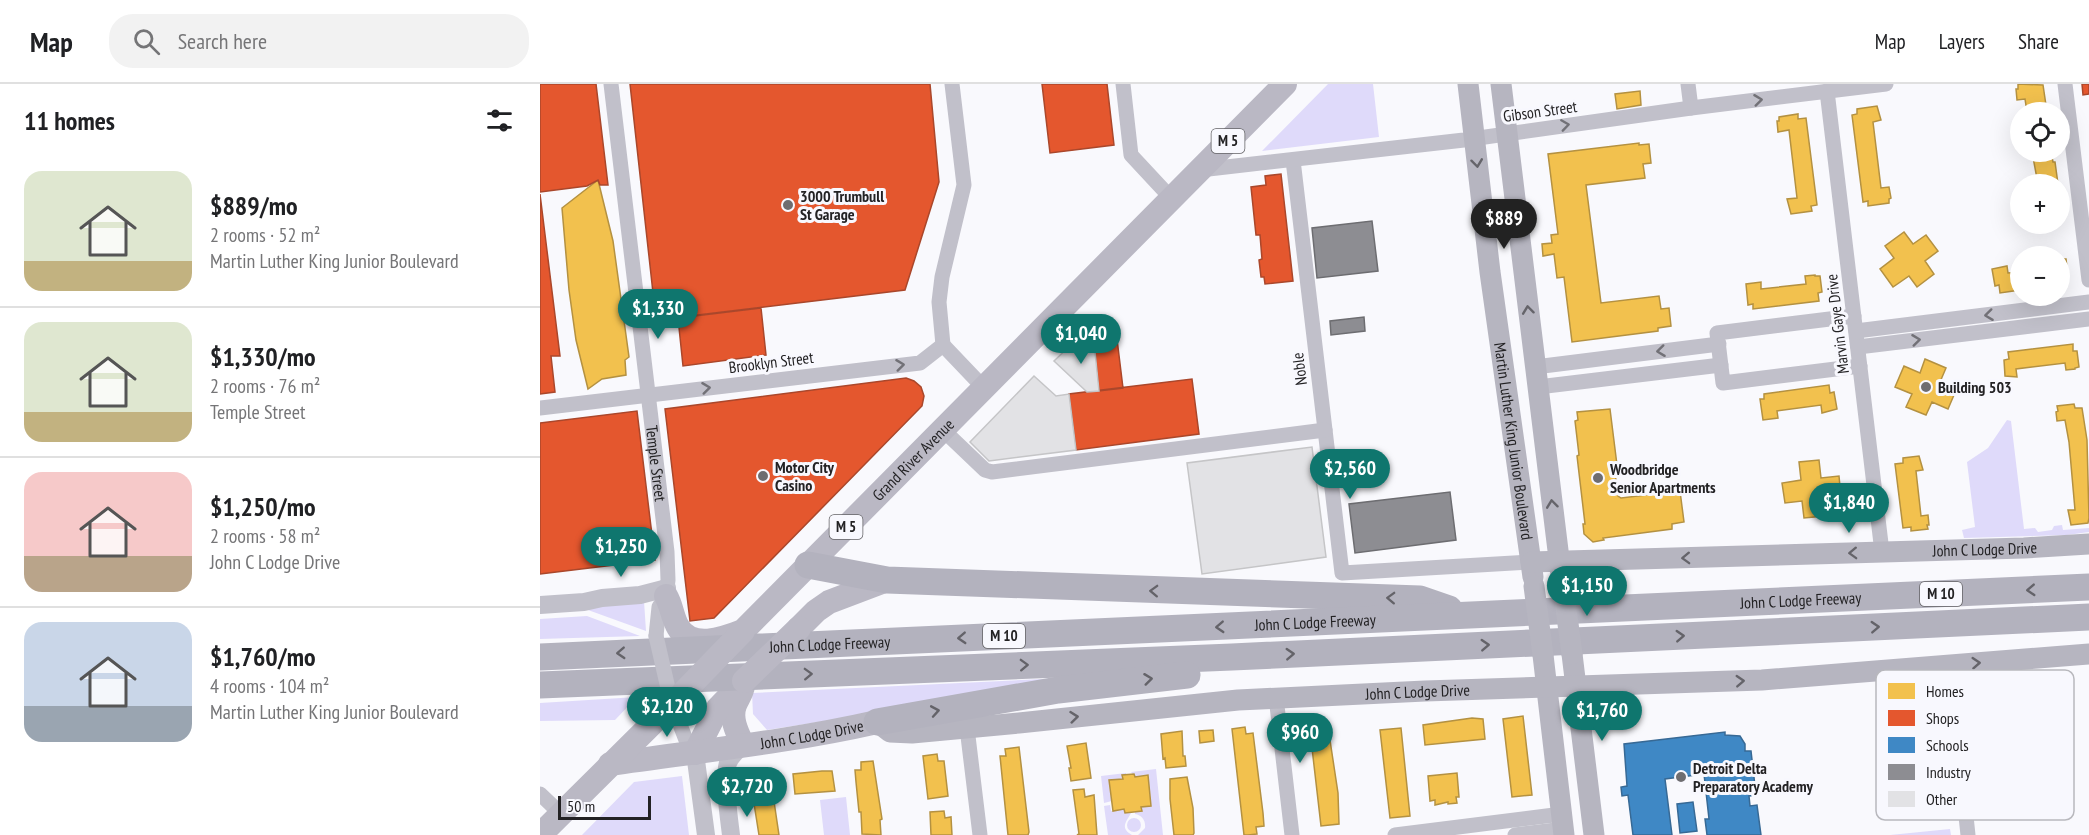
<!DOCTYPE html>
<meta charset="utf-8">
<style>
body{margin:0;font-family:"PT Sans Narrow",sans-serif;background:#f2f2f2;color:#202124;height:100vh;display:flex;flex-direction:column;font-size:22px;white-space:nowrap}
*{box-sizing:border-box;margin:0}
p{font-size:20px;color:#757577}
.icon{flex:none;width:33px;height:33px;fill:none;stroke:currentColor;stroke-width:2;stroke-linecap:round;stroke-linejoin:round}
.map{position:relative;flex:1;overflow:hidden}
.sheet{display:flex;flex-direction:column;background:#fff;width:540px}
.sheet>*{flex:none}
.fabs{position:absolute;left:1470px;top:18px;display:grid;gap:12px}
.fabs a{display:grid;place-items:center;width:60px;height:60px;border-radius:50%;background:#fff;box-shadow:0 6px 24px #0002;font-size:30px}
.scale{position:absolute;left:18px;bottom:15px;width:93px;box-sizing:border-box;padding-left:6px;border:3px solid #232224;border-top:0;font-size:16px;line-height:21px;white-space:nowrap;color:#232224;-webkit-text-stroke:4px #f8f8fe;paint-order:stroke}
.price{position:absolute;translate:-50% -51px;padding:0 14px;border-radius:21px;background:#0f766e;color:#fff;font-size:20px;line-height:39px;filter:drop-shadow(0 2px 3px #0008)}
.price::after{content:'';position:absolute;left:50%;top:36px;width:18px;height:14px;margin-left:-9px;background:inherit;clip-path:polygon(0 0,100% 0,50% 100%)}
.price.on{background:#222;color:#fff}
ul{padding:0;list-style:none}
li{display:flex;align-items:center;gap:18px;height:150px;padding:0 24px}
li+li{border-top:2px solid #e0e0e0}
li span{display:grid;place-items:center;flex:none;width:168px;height:120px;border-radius:18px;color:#555}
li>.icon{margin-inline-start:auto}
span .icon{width:72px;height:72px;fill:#fffc;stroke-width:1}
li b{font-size:26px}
h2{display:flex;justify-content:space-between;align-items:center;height:72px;padding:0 24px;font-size:26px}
header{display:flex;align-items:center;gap:36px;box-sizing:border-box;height:84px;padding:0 30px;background:#fff;border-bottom:2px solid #e0e0e0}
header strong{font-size:28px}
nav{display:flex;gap:33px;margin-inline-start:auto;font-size:21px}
.search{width:420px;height:54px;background:#f2f2f2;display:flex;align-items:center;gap:15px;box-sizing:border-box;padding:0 21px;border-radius:24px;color:#757577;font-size:22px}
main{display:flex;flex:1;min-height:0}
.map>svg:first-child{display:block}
</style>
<header>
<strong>Map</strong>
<div class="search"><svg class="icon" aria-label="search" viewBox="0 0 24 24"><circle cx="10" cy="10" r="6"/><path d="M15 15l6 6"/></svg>Search here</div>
<nav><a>Map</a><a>Layers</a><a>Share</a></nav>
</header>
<main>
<section class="sheet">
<h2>11 homes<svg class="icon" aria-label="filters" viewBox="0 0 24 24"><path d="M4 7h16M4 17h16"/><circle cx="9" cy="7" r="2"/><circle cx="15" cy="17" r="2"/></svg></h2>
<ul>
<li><span style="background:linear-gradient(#dfe7d0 75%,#c2b280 0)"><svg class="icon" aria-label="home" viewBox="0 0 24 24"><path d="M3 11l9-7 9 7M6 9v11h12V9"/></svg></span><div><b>$889/mo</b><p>2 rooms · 52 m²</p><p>Martin Luther King Junior Boulevard</p></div></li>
<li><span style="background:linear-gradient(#dfe7d0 75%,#c2b280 0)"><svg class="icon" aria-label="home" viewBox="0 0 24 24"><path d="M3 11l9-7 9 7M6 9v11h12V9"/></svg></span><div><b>$1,330/mo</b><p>2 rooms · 76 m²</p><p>Temple Street</p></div></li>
<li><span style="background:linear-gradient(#f6c9c9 70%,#b9a48a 0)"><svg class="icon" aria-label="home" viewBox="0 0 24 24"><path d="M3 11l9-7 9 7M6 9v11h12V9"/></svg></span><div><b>$1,250/mo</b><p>2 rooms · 58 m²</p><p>John C Lodge Drive</p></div></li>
<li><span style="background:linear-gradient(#c9d6e8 70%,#9aa5b1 0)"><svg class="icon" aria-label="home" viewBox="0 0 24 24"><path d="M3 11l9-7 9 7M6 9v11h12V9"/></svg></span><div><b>$1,760/mo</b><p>4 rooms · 104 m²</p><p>Martin Luther King Junior Boulevard</p></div></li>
</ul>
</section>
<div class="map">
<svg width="1549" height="751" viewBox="0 0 1549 751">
<rect width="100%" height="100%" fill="#f9f9fd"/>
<path fill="#dfdafa" d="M788 0H833L839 53 722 67Z
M1467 336 1471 337 1484 445 1495 444 1498 448 1512 446 1514 442 1522 441 1523 446 1549 444V448L1527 451 1424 454 1422 446 1435 443 1427 378 1448 364Z
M104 517 106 547 48 526 59 520Z
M47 532 100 552 0 555V535Z
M523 594 524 600 227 646 213 630 212 609Z
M97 613 75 636 0 637V619Z
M616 685 623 751H598L605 744C606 737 602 731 595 730V728L601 727V723L611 722 608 692 595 693 591 688Z
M586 689V691H583V695L569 697 572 717 564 719 561 692Z
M142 692 149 751H42L94 698Z
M306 713 310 751H284L280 716Z
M570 721 571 727 584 725 585 729H591C587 737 579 744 592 751H568L564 722Z
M587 741a7 7 0 1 1 14 0a7 7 0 1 1-14 0Z
M1410 745 1411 751H1350Z"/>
<path fill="#f2c14e" stroke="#b49141" stroke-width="1.5" d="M1478 0 1503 1 1507 28H1487L1485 15 1477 16 1476 5H1478Z
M1100 7 1101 21 1077 25 1075 10Z
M1337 22 1341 36 1333 38 1341 104 1349 103 1351 114 1349 115V119L1328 122V117L1323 118 1312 31 1317 30V25Z
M1258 30V35L1266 34 1277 121 1271 122 1272 127 1251 130 1247 115 1257 114 1249 46 1238 48 1237 37H1239V33Z
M1099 59V61L1109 60 1111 79 1103 80 1105 94 1046 101 1061 219 1119 212 1121 225 1129 224 1131 242 1118 244V247L1032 258 1024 193 1017 194 1014 170 1003 172 1002 160 1012 159 1011 151 1018 150 1008 70Z
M1492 68H1511L1513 78H1515L1518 100H1498Z
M58 96 73 157 89 273 85 276 86 291 62 295 48 305 36 256 29 206 22 124Z
M1495 140H1513L1496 143Z
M1364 148 1373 160 1386 151 1398 167 1385 177 1394 190 1377 203 1369 192 1353 203 1340 185 1354 174 1345 162Z
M1520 175H1526L1528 192 1524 193 1525 201H1520Z
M1467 182 1468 189 1480 188V206L1460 209 1459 201 1455 202 1452 185Z
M1275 191V192H1280L1282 208 1278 209 1279 217 1213 225V220L1208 221 1206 200 1221 198V205L1266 200 1265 192Z
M1533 260V267H1537L1539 283 1535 284V285L1526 286 1525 279 1476 285 1477 293 1465 292 1464 276 1469 275 1468 268Z
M1385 275 1406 284 1400 298 1417 304 1408 325 1392 318 1386 331 1366 323 1372 310 1355 303 1364 282 1380 289Z
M1289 301 1290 309 1294 308 1297 325 1282 329 1281 321 1237 327 1238 334 1223 336 1220 315H1224V310Z
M1534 320 1535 324H1542L1547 356 1549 434 1548 439 1531 441 1528 426H1535L1529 358 1525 336 1517 337 1516 328 1518 327 1517 322Z
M1070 325 1077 381H1074L1078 412 1081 414 1140 407 1144 438 1132 440V445L1063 454 1064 456 1053 458 1044 450 1043 440H1045L1037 372 1039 371 1035 337 1038 336 1037 328Z
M1379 372 1383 386 1376 387 1381 432 1388 431 1389 441H1387L1388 445 1371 447V443L1363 444 1355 380 1363 379V374Z
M1279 376 1281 394 1299 392 1301 413 1283 415 1285 432 1264 434 1262 417 1245 419 1242 399 1261 396 1259 378Z
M983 632 992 711 972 713 963 635Z
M932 634 943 635 945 655 885 661 883 641Z
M705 643 706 650 713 649 723 729 724 742 716 743 717 750 708 751H704L692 645Z
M788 643 798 709 799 740 781 742 772 664H770L767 645Z
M861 644 870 732 850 734 840 646Z
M673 646 674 657 660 659 659 647Z
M642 647 643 672H645L646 682 626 684 625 674 623 675 621 650Z
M546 659 551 694 531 697 529 684H531L527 662Z
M479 663 489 748 488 751H468L460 672H466L465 665Z
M397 670 398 677H404L408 712 388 715 383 672Z
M333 677 342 735 340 736 341 751 322 750 321 728H319L316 698 315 686H321V678Z
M282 687H292L295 707 255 710 253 690Z
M917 689 919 713H916L917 719 908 720V718L895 721V716L890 717 888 692Z
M594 690 595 693 608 691 611 722 601 723 602 727 585 729 584 725 573 727 569 696 583 695 582 691Z
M647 693 653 724 654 749 653 751H634L630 715V695Z
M232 704 239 751H219L212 707Z
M544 705 545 713 554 711 557 751H537L539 750 533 706Z
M404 727 405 734 411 733 412 751H391L390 728Z"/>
<path fill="#e4572e" stroke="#aa472b" stroke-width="1.5" d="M0 0H56L68 101H60L58 96 47 102 0 108Z
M90 0H390L399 98 365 206 116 236Z
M502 0H567L574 61 510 69Z
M1542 0H1549V10L1543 11Z
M741 90 753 197 725 200 724 193H721L719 176 722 175 720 151H716L711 103 726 101 725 92Z
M0 110 20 272H11L15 308 0 310Z
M221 224 226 271 143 282 138 234Z
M577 255 583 304 559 307 554 258Z
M366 294 374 297 381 303 384 312 382 322 174 534 150 537 125 325Z
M652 295 659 350 536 366 529 310Z
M97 327 115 476 0 490V339Z"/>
<path fill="#3f88c5" stroke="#376995" stroke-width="1.5" d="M1185 648V651L1200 652 1205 660V667H1211L1216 711 1209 712 1210 722 1217 721 1221 751H1167L1165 735H1169L1164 690 1125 695 1132 751H1093L1088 711 1082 712 1081 703 1087 702 1084 660Z
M1153 718 1157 747 1140 749 1137 720Z"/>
<path fill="#8d8d92" stroke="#6d6d71" stroke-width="1.5" d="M832 137 838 187 777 194 772 144Z
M824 233 825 247 791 251 790 237Z
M910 408 916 456 815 469 809 420Z"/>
<path fill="#e2e2e5" stroke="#c5c5c7" stroke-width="1.5" d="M554 258 559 307 547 308 514 277 532 260Z
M494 292 516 312 529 310 536 366 449 377 430 358Z
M772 363 786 473 662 490 647 379Z"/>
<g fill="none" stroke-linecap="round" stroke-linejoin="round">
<g stroke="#c1c0ca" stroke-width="15">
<path id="s1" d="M71 0 127 468 128 496 126 512 119 523 116 552"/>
<path d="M583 0 591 71 631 114"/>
<path d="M1148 0 1151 24"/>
<path d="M1525 0 1549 196"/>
<path d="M1287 7 1342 468"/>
<path d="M753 76 802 489 991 478"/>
<path d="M660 86 924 56 1151 24 1346 0"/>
<path d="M1314 232 1177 249 1183 299 1320 282"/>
<path d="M1316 247 1549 218"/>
<path d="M403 261 399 218 402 193 424 101 412 0"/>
<path d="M403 261 443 303"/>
<path d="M1318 263 1549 235"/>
<path d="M995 283 1179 260"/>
<path d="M998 303 1181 281"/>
<path d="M0 324 380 279 403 261"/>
<path d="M402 345 445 386 452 388 785 346"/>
<path d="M1410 581 1428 751"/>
<path d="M736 613 752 751"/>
<path d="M130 615 146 656 155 669"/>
<path d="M427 644 440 751"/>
<path d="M0 710 21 730"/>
<path d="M855 751 1022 730"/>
<path d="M975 751 1024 745"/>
</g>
<path stroke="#c1c0ca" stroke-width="18" d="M0 521 44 518 62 514 100 511 127 504
M155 669 166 751
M191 751C189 734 183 695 188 679 191 671 198 666 203 661"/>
<g stroke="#b6b5c0" stroke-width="21">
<path id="s2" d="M928 0 950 188 993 493"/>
<path d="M961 0 1021 491"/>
<path id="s3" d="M991 478 1484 464 1549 460"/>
<path d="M1032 570 1054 751"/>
<path d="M1003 571 1024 751"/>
<path id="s4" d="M337 638 350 648 372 649 479 639 698 616 885 607 1222 596 1549 570"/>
</g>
<g stroke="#bab8c4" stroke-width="24">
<path id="s5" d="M126 512C132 522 132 533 138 543 151 566 183 555 203 547L745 0"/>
<path d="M259 544 276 527 289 518 347 496"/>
<path d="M203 602C202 609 198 614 195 621 190 635 197 648 203 661"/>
<path d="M155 669 178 624 204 597"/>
<path id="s6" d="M70 680C159 667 249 658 337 638"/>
<path d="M0 751 139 613"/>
</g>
<g stroke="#b3b2be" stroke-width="27">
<path d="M268 481 347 496 880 515 909 525"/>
<path id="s7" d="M0 573 1549 503"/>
<path d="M0 601 692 573 1549 533"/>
<path d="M337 638 518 606 647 591"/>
</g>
<path stroke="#c1c0ca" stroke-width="15" d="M116 552 130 613"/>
<path stroke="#b6b5c0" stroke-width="21" d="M994 502 1003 571
M1023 502 1032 570"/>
<path stroke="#bab8c4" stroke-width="24" d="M204 597 259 544
M139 613 203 547"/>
</g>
<defs><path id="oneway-chevron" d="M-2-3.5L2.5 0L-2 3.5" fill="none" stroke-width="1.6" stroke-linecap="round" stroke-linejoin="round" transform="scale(1.5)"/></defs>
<g stroke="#727177">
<use href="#oneway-chevron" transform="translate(1218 16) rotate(-7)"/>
<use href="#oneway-chevron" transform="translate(1025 41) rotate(-8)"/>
<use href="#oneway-chevron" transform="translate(1449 231) rotate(173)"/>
<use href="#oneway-chevron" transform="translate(1376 256) rotate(-7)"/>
<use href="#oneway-chevron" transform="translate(1121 267) rotate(173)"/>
<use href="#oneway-chevron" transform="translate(360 281) rotate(-7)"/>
<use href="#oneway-chevron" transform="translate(166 304) rotate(-7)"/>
</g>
<g stroke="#65646a">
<use href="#oneway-chevron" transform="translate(937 79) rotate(83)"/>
<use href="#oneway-chevron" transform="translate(988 226) rotate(-97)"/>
<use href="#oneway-chevron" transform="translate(1012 420) rotate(-97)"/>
<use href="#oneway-chevron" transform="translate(1313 469) rotate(178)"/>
<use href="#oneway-chevron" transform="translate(1146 474) rotate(178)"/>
<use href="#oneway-chevron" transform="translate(1436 579) rotate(-4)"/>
<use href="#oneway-chevron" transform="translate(1200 597) rotate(-3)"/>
<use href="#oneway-chevron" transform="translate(534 633) rotate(-6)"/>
</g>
<g stroke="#646369">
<use href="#oneway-chevron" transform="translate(1491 506) rotate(177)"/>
<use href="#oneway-chevron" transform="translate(614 507) rotate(-178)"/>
<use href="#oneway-chevron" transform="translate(851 514) rotate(-178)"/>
<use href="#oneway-chevron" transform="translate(680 543) rotate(177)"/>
<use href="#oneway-chevron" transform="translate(1335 543) rotate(-3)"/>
<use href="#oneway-chevron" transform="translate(1140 552) rotate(-3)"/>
<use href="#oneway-chevron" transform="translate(422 554) rotate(177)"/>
<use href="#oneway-chevron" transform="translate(945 561) rotate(-3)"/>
<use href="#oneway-chevron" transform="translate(81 569) rotate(177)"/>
<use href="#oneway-chevron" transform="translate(750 570) rotate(-3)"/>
<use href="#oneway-chevron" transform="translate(484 581) rotate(-2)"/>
<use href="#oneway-chevron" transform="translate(268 590) rotate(-2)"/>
<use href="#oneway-chevron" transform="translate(608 595) rotate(-7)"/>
<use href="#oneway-chevron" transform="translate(395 627) rotate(-10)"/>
</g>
<g fill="#6e6d70" stroke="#f8f8fe" stroke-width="2">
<circle cx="248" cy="121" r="6"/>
<circle cx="1386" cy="303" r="6"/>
<circle cx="223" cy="392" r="6"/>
<circle cx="1058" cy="394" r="6"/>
<circle cx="1141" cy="693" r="6"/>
</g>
<g text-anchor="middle" stroke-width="6" stroke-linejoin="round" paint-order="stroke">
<g fill="#f8f8fe" stroke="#636265" stroke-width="1.5">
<rect x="671.5" y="45" width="33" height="24" rx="4.5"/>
<rect x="289.5" y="431" width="33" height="24" rx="4.5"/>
<rect x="1380" y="498" width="42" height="24" rx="4.5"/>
<rect x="443" y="540" width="42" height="24" rx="4.5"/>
</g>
<g font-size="15" font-weight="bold" fill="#232224">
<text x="688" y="62">M 5</text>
<text x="306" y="448">M 5</text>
<text x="1401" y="515">M 10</text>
<text x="464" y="557">M 10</text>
</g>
<g font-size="16" fill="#232224" stroke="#f8f8fe">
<text transform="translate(1000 27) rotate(-8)" y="6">Gibson Street</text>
<text transform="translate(1297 240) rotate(-97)" y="6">Marvin Gaye Drive</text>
<text transform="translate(231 278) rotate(-7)" y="6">Brooklyn Street</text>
<text transform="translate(759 285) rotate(-97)" y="6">Noble</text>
<text dy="6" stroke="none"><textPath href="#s2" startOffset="360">Martin Luther King Junior Boulevard</textPath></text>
<text dy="6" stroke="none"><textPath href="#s5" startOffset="346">Grand River Avenue</textPath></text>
<text dy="6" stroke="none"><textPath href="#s1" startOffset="382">Temple Street</textPath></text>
<text dy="6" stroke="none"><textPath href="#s3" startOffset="454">John C Lodge Drive</textPath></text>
<text dy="6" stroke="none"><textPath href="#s7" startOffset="1262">John C Lodge Freeway</textPath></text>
<text dy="6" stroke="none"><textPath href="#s7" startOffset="776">John C Lodge Freeway</textPath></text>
<text dy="6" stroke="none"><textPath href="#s7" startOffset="290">John C Lodge Freeway</textPath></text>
<text dy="6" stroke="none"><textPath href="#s4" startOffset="546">John C Lodge Drive</textPath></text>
<text dy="6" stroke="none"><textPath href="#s6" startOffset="204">John C Lodge Drive</textPath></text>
</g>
<g font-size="16" font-weight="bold" fill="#232224" stroke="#f8f8fe" text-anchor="start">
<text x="260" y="118">3000 Trumbull<tspan x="260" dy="18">St Garage</tspan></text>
<text x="1398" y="309">Building 503</text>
<text x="235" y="389">Motor City<tspan x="235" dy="18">Casino</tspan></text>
<text x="1070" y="391">Woodbridge<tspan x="1070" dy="18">Senior Apartments</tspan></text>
<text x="1153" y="690">Detroit Delta<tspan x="1153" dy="18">Preparatory Academy</tspan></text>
</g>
</g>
<rect x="1336" y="586" width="198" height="150" rx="9" fill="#f8f8fe" stroke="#b8b8bd" stroke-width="1.5"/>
<rect x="1348" y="599" width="27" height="16" fill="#f2c14e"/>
<rect x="1348" y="626" width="27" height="16" fill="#e4572e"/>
<rect x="1348" y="653" width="27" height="16" fill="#3f88c5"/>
<rect x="1348" y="680" width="27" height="16" fill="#8d8d92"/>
<rect x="1348" y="707" width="27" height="16" fill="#e2e2e5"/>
<g font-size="16" fill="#232224">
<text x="1386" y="613">Homes</text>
<text x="1386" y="640">Shops</text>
<text x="1386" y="667">Schools</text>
<text x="1386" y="694">Industry</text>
<text x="1386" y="721">Other</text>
</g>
</svg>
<div class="fabs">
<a><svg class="icon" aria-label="locate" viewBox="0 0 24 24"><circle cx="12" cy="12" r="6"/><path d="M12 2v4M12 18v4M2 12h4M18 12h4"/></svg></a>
<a>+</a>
<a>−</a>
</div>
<div class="scale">50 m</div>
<b class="price on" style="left:964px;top:166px">$889</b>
<b class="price" style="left:118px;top:256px">$1,330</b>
<b class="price" style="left:541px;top:281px">$1,040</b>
<b class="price" style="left:810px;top:416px">$2,560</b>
<b class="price" style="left:1309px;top:450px">$1,840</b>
<b class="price" style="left:81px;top:494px">$1,250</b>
<b class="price" style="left:1047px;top:533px">$1,150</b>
<b class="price" style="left:127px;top:654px">$2,120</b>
<b class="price" style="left:1062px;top:658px">$1,760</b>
<b class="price" style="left:760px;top:680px">$960</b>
<b class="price" style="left:207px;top:734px">$2,720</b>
</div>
</main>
